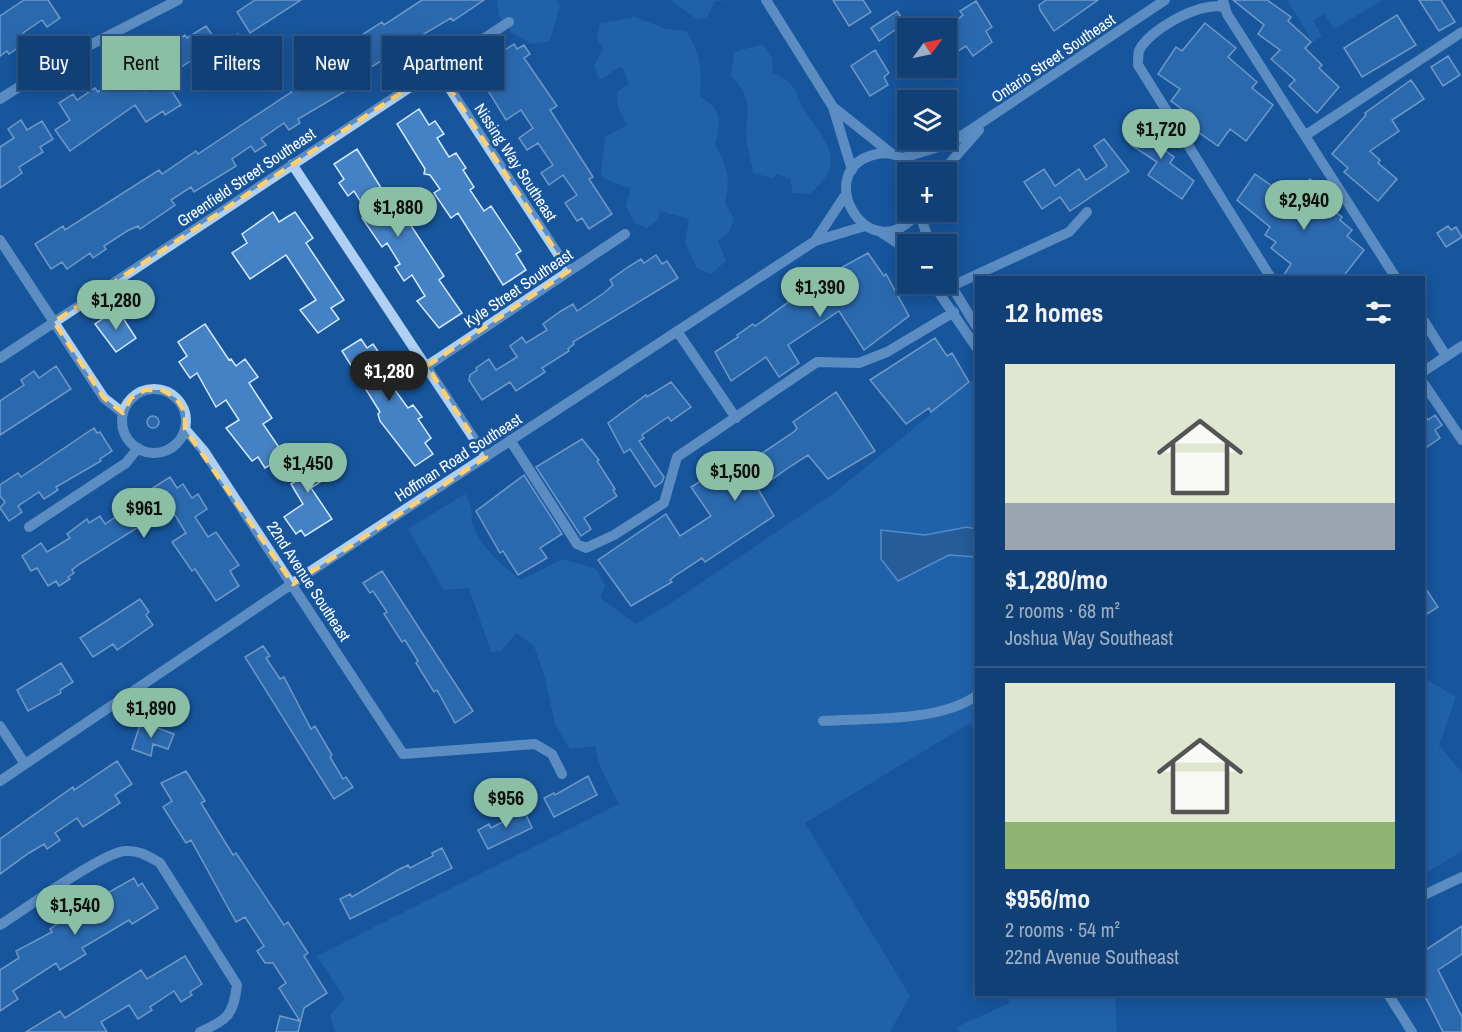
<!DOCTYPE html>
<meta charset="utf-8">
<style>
body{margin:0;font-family:"Archivo Narrow",sans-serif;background:#1a477b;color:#f1f3f6;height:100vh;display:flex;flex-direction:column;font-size:22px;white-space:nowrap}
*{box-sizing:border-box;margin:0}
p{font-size:20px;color:#9cafc5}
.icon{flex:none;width:33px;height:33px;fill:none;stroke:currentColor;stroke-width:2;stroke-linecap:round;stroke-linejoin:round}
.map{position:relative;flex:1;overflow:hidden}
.drawer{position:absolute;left:975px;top:276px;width:450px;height:720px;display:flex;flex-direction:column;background:#114076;border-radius:0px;box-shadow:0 3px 15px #0003,0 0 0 2px #305988}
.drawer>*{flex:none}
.top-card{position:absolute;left:18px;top:36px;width:570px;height:54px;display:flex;gap:12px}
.needle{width:39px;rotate:57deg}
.tools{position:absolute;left:897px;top:18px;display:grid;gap:12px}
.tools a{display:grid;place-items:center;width:60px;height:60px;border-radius:0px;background:#114076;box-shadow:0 3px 15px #0003,0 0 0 2px #305988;font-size:30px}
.price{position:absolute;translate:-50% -51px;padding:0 14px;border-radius:21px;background:#8abfa5;color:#111;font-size:20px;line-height:39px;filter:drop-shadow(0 2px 3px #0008)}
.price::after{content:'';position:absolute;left:50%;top:36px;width:18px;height:14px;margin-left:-9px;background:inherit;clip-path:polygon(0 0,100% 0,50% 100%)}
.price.on{background:#222;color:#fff}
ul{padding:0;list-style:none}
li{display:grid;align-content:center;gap:12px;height:318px;padding:0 30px}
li+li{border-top:2px solid #305988}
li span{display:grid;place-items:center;height:186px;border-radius:0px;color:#555}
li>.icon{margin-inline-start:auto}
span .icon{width:108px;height:108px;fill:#fffc;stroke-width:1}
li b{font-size:26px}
h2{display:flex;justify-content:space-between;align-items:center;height:72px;padding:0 30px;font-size:26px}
.tag{padding:0 21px;border-radius:0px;background:#114076;box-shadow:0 3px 15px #0003,0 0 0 2px #305988;font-size:21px;line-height:54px}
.tag.on{background:#8abfa5;color:#111}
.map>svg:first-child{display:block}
</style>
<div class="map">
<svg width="1462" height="1032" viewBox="0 0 1462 1032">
<rect width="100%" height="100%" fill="#17569d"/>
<path fill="#2a71ba" d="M497 0H557L560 5 550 41 532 44 510 32 509 26 499 16Z
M671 0H730L715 1 708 16 698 20Z
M1287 0H1383L1334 29 1324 14 1313 21 1322 36 1313 42Z
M635 17 666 29 686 31C700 50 702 73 700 96 723 111 721 120 715 145 727 165 731 179 725 202L734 219 729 232 718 241 726 261 711 274 697 268 685 242 689 219 660 211 658 220 647 228 636 224 626 207 631 188 607 180 601 174 605 137 627 125 618 108 617 92 629 84 622 67C612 69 609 77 599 79L594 66 603 49 597 39 600 23Z
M763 44 772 57 773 73C801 86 792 91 805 111 827 143 848 163 809 194L793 193 790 179 778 174 772 178 753 173C752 164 749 155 747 145 743 115 758 102 731 76L734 52Z
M975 378 976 529 967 527 925 535 881 531V559L898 581 949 555 976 557V730L970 723 805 823 910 996 890 1032H335L330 1015 345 999 317 956 619 804 600 766 595 746 570 749 555 725 545 678 534 646 516 633 501 651 491 652 469 588 444 590 408 529 465 494C475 510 469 517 474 529 484 550 504 568 522 580L562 559 596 569 605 586 600 598 636 624 671 603 833 494Z
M1424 678 1456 697 1439 745 1462 773V848L1461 852 1424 874Z
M1005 995H1115L1117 1032H959L957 1027 1010 1003Z"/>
<path fill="#386598" stroke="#a1cbf5" stroke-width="1.5" d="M967 527 976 529V557L949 555 898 581 881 559V530L925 535Z"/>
<path fill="#4482c5" stroke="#d6e9fd" stroke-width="1.5" d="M24 0H48L60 18 47 27 42 20 23 33 28 41 9 54 7 51 0 56V16Z
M255 0H301L250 33 237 12Z
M422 0H484L453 21 451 18 400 48 403 53 390 62 387 57 368 69 370 73 359 80 361 82 298 119 300 123 289 130 284 123 261 139 266 145 255 152 251 146 232 159 236 166 194 192 191 187 171 200 175 205 140 229 138 226 127 231 104 246 106 249 93 258 90 253 67 269 62 262 51 269 35 244 63 226 65 230 159 170 162 174 196 151 198 154 362 45 357 38 382 22 384 25Z
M833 0H863L871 12 849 26Z
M1046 0H1098L1054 31 1040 10 1039 5Z
M1233 0H1267L1291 17 1288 21 1311 42 1305 48 1322 65 1319 68 1339 87 1317 113 1289 86 1295 80 1271 59 1280 50 1258 34 1264 25Z
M1419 0H1441L1455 22 1439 31Z
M976 1 992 27 986 31 992 42 973 56 966 46 952 55 946 47V28L963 15 960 11Z
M897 11 905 23 879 41 871 28Z
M1397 15 1416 45 1362 77 1344 48Z
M1205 23 1236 48 1228 57 1257 82 1252 88 1273 105 1246 141 1230 129 1218 146 1188 125 1193 117 1171 101 1180 89 1158 74 1176 47 1182 51Z
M206 26 219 45 238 34 255 60 240 70 238 66 221 77 204 52 168 76 154 55 185 35 187 38Z
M514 44 517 49 524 45 530 54 524 58 557 106 550 110 593 177 589 179 612 214 589 229 582 218 577 221 565 203 577 195 563 175 549 185 541 173 553 165 538 143 527 150 519 138 533 128 521 110 506 120 484 84 495 77 486 62Z
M875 50 889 73 884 77 888 85 870 96 851 66Z
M1448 56 1460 75 1443 86 1431 67Z
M131 71 144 92 164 79 181 105 165 115 163 111 146 122 135 105 70 151 55 130 70 120 59 103 73 94 77 100 95 88 98 92Z
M1411 80 1424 99 1392 120 1399 131 1370 151 1380 160 1378 163 1397 179 1378 201 1344 172 1348 168 1332 154 1366 115 1365 113Z
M419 109 429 125 435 121 444 134 437 138 449 157 456 153 466 168 463 170 474 187 470 190 484 211 491 206 521 251 516 254 526 270 503 285 458 213 451 218 434 193 440 189 430 175 424 174 425 169 397 124Z
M1149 118 1165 128 1155 143 1174 157 1170 163 1194 181 1182 199 1148 175 1157 162 1131 145Z
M21 120 27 130 42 121 53 139 40 147 43 152 19 167 22 173 0 188V147L14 138 8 129Z
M1104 139 1129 171 1070 211 1060 197 1042 209 1024 182 1044 169 1055 186 1079 169 1086 180 1107 166 1094 146Z
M357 149 399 217 402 215 408 221 444 276 439 280 462 313 439 328 417 301 425 296 412 275 404 281 395 267 400 264 387 243 382 247 362 218 368 213 354 191 348 196 339 183 344 179 334 164Z
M1255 174 1272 186 1269 190 1288 205 1310 179 1325 191 1318 199 1342 217 1340 220 1352 230 1347 236 1364 250 1342 278H1282L1291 264 1271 248 1276 242 1265 235 1270 227 1237 200Z
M273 212 279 222 295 212 313 238 306 243 344 300 331 308 339 319 318 333 300 310 316 300 286 255 250 279 232 253 247 243 242 234Z
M1448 226 1451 230 1456 227 1462 237 1446 247 1437 233Z
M868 253 884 276 886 274 909 316 864 350 839 311 788 345 799 363 779 377 766 357 731 381 715 352 738 337 737 335 753 324 755 326 761 322 819 280Z
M656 255 662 264 667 261 678 278 573 342 574 344 568 349 569 351 542 368 545 372 516 391 510 382 482 400 469 380 470 375 477 370 476 368 489 359 496 370 517 357 510 346 522 337 526 343 547 330 543 324 561 311 573 304 577 311 604 293 613 285 610 280 628 267 641 259 644 263Z
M117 309 136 338 116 352 95 324Z
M205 324 229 360 231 359 236 366 245 359 258 377 249 383 272 418 263 424 285 456 265 468 258 457 252 461 226 428 239 420 226 400 216 407 197 373 190 378 179 362 187 356 178 342Z
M935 338 947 356 952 353 969 382 931 412 929 408 906 424 870 380Z
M361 339 367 348 373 344 393 373 387 379 408 408 413 405 422 417 418 419 431 438 425 443 433 454 415 466 380 421 378 414 380 412 342 351Z
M56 366 71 389 0 435V401L24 385 21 380 34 371 39 378Z
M671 382 691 407 671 421 668 417 642 435 644 438 639 441 664 477 662 482 655 487 630 449 624 453 608 423 646 395 647 397Z
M836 392 875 451 828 479 808 455 791 466 758 489 774 516 705 562 702 558 676 575 670 580 672 582 631 606 598 560 666 514 680 536 711 516 691 487 738 458 746 464 795 431 797 428 793 422Z
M1424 413 1428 420 1435 415 1442 425 1435 430 1440 438 1424 449Z
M147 422a6 6 0 1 1 12 0a6 6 0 1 1-12 0Z
M94 428 97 433 100 432 112 451 100 459 101 461 56 487 58 490 44 499 39 492 18 506 22 512 9 521 0 508 5 502 0 496V485L18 473 21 477Z
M582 439 599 460 597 461 615 489 613 490 617 496 584 518 591 529 581 536 536 467Z
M310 448 329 476 311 488 332 519 305 536 301 530 296 534 284 517 303 504 291 484 299 479 288 462Z
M524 475 562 534 540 548 547 558 518 575 503 551 500 553 476 511Z
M170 477 177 488 183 484 192 498 198 494 207 509 195 517 208 537 216 532 239 565 230 571 239 586 216 601 195 569 192 571 172 542 186 533 170 507 78 565 72 570 74 573 68 577 70 579 59 586 56 581 48 586 37 568 31 571 22 556 41 543 47 552 70 538 67 534 87 519 89 523 100 516 105 524 123 512 118 503 139 490 142 495Z
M382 571 473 711 455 723 437 690 434 692 416 663 418 661 405 640 402 642 384 614 387 612 373 591 370 593 363 583Z
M1424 586 1438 607 1424 616Z
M140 599 149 612 146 615 153 625 117 650 113 644 93 657 80 638Z
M263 646 270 656 266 658 280 679 284 677 311 729 315 726 332 755 330 757 343 779 346 777 353 787 334 799 245 657Z
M61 663 73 682 60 690 61 693 28 711 17 690Z
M141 722 174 734 168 749 153 744 151 756 132 749Z
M117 761 132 784 115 795 120 803 83 827 77 818 55 833 60 840 47 849 44 844 29 853 0 874V839L73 787 74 790Z
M186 771 205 801 201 803 233 855 236 853 284 925 288 922 308 953 304 956 327 993 304 1008 298 1032H276L280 1016 300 1021 279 988 286 983 273 963H265L257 951 264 946 245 917 236 922 191 840 186 843 163 807 172 801 161 783Z
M588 776 597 795 554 817 544 798 554 793 555 795Z
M523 808 532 828 488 849 478 830 489 824 491 828 514 816 513 813Z
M442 848 452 868 350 919 340 899 350 894 352 897 398 870 408 865 410 868 433 856 432 853Z
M134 878 138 886 142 883 158 908 132 924 129 920 82 948 86 954 60 970 56 963 13 991 18 999 0 1011V970L19 958 16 951 52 932 50 929 74 912Z
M1462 926V954L1438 970 1462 1017V1032H1443L1424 994V951Z
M185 956 202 984 190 992 192 995 181 1002 174 991 150 1007 152 1010 138 1019 129 1005 101 1022 107 1032H26L60 1011 65 1018 141 970 147 979Z"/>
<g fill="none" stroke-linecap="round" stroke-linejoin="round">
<path stroke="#aed0f2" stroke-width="10" d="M766 0 833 107 892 154
M1223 0 1227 14 1396 278
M1223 7C1201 1 1148 30 1139 51 1138 55 1138 60 1138 65L1271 278
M437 69 569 271
M0 99 63 59 178 0
M833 107 852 170
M1306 135 1462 32
M903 158 951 143 1165 0
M292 164 486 457
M917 172C908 160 894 151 877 154 808 168 869 275 918 212
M942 172 979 130
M919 212 930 244
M879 231 908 250
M0 240 104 398 123 413
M815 241 865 226
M946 277 976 326
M933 284 976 347
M952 286 1069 232 1087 212
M1424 321 1446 356
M677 331 736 418
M0 358 509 22
M427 366 625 234
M1424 371 1462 346
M1424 384 1462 440
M122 421a32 32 0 1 1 64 0a32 32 0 1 1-64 0Z
M185 429 204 451 403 754 535 744 552 754 562 774
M510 440 577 544 586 548 614 535 664 503 677 457 817 362 859 363 887 352 954 312
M29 527 126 463 138 448
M823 721C869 718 939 722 976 696
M0 726 25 764
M0 781 314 569 815 241 846 194
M1424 895 1462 877
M0 925C24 910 103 852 125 851 139 850 148 856 160 863L237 985C233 1016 228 1019 200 1032
M1388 994 1412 1032"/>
</g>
<path d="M0 0H1462V1032H0ZM437 69 569 271 427 366 486 457 293 584 185 429V412L176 398 162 390H145L131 398 123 413 104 398 54 322Z" fill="#17569d" fill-opacity=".55" fill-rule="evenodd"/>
<path fill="none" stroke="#ffd06f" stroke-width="4.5" stroke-dasharray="12 8" stroke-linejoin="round" d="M437 69 569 271 427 366 486 457 293 584 185 429V412L176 398 162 390H145L131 398 123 413 104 398 54 322Z"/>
<g text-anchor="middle" stroke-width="6" stroke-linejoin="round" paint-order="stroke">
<g font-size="16" fill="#fff" stroke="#17569d">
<text transform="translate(1053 58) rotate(-34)" y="6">Ontario Street Southeast</text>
<text transform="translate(516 162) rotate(57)" y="6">Nissing Way Southeast</text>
<text transform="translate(246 177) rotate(-34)" y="6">Greenfield Street Southeast</text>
<text transform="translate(518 288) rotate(-34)" y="6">Kyle Street Southeast</text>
<text transform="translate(458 457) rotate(-33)" y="6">Hoffman Road Southeast</text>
<text transform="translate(309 581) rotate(57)" y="6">22nd Avenue Southeast</text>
</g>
</g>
</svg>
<div class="tools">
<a><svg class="needle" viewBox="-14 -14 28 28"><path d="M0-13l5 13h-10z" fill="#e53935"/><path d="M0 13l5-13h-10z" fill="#9cafc5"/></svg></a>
<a><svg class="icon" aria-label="layers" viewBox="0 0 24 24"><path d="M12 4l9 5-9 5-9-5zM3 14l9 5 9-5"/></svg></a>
<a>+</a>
<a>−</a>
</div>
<b class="price" style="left:1161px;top:160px">$1,720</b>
<b class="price" style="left:1304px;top:231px">$2,940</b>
<b class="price" style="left:398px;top:238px">$1,880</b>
<b class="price" style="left:820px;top:318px">$1,390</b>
<b class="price" style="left:116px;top:331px">$1,280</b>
<b class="price on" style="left:389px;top:402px">$1,280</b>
<b class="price" style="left:308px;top:494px">$1,450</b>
<b class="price" style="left:735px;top:502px">$1,500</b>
<b class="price" style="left:144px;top:539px">$961</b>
<b class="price" style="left:151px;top:739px">$1,890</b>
<b class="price" style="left:506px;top:829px">$956</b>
<b class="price" style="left:75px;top:936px">$1,540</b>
<div class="top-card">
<a class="tag">Buy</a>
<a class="tag on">Rent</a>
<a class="tag">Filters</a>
<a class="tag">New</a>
<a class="tag">Apartment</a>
</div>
<section class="drawer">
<h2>12 homes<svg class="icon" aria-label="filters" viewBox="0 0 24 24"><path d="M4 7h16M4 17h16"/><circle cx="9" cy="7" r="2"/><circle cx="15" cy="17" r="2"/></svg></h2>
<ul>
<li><span style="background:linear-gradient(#dfe7d0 75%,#9aa5b1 0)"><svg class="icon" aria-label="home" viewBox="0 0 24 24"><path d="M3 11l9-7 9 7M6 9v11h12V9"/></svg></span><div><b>$1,280/mo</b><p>2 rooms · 68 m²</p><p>Joshua Way Southeast</p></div></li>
<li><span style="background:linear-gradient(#dfe7d0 75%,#8fb573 0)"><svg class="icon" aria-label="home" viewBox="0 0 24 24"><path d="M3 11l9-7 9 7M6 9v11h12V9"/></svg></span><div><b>$956/mo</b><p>2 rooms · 54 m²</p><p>22nd Avenue Southeast</p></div></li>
</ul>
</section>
</div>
